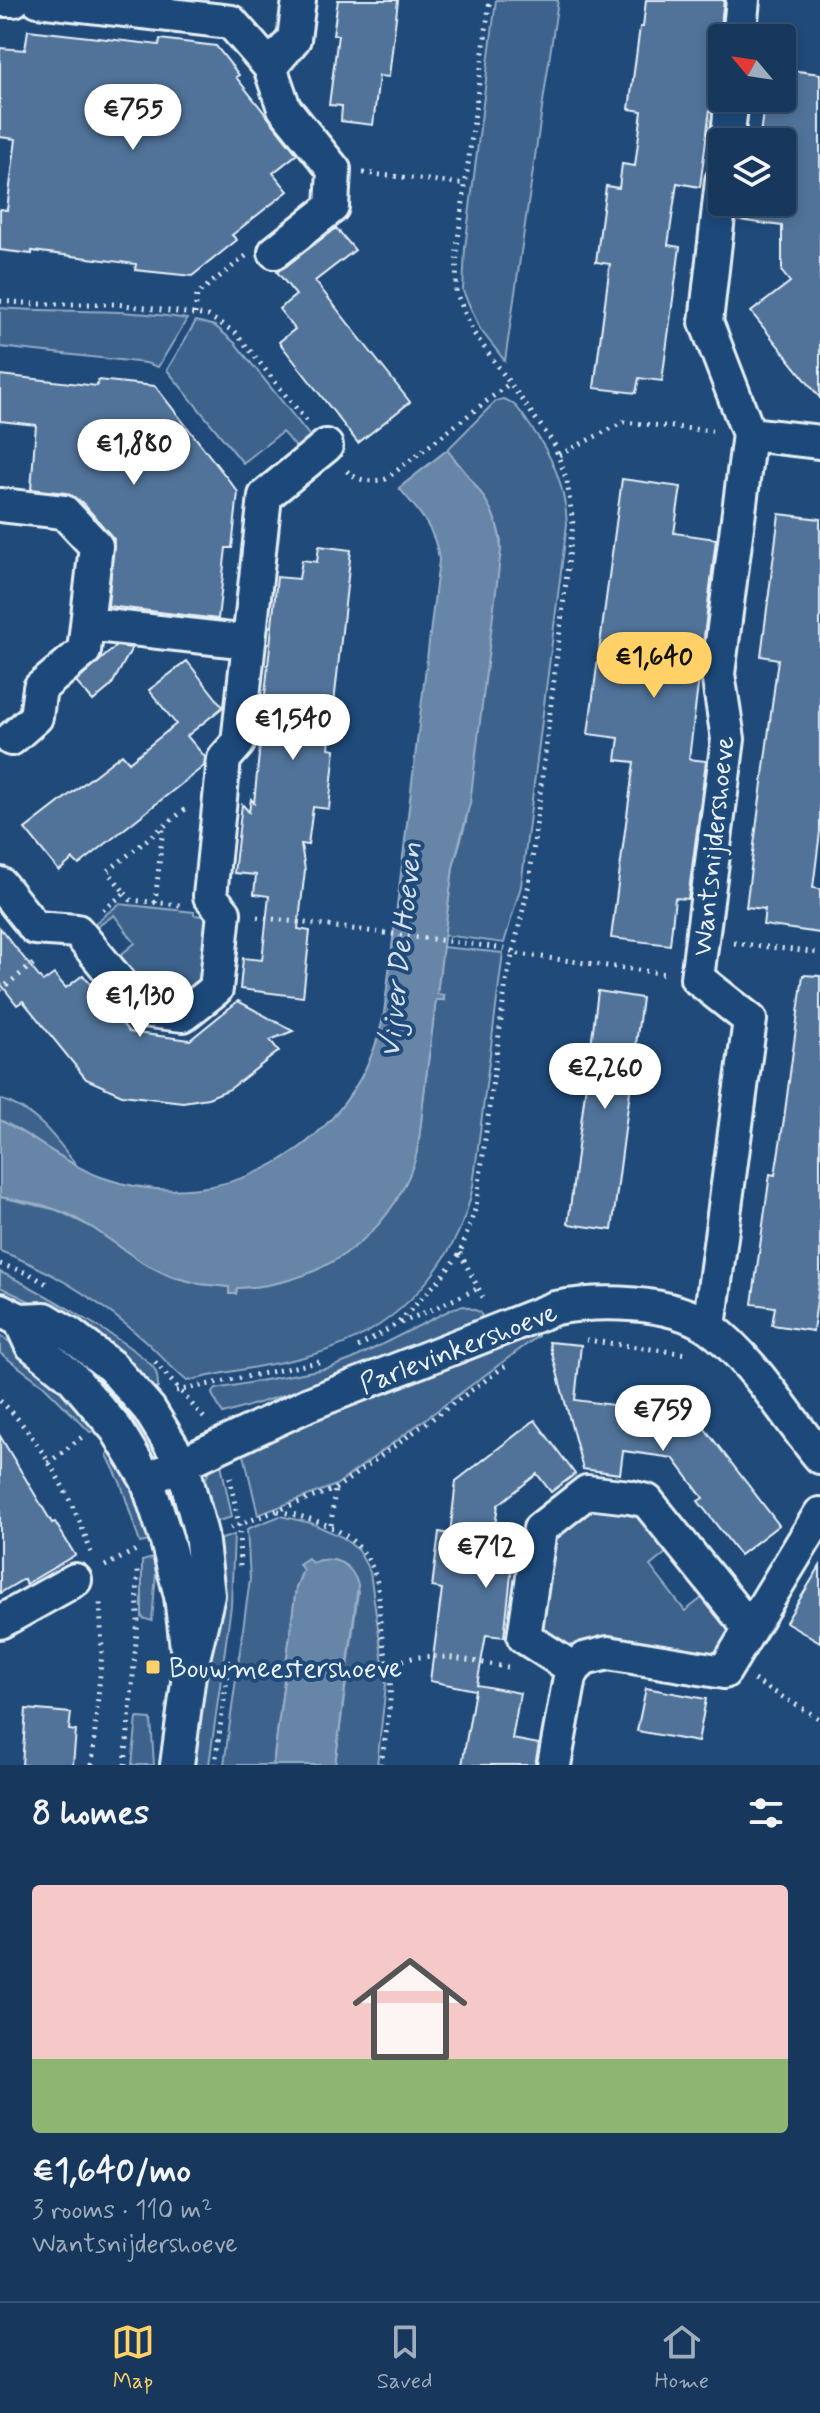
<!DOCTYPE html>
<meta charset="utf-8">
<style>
body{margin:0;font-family:Mynerve,sans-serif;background:#244365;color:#f1f3f6;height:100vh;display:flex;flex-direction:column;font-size:30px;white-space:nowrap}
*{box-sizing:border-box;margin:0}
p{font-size:26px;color:#9eacbb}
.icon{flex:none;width:44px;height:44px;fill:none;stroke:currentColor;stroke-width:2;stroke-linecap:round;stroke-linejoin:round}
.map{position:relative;height:1765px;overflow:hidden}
.panel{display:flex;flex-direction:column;background:#17385c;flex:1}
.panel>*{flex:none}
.needle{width:52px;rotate:299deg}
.buttons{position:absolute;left:708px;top:24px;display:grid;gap:16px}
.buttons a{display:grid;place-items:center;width:88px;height:88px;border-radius:8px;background:#17385c;box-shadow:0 4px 12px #0003,0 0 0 2px #365272;font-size:40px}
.price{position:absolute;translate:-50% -68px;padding:0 18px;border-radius:28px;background:#fff;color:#222;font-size:26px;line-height:52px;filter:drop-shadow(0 2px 4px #0008)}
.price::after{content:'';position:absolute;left:50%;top:48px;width:24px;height:18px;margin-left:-12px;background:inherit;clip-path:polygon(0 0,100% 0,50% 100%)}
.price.on{background:#ffd166;color:#111}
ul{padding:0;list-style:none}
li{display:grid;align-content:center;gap:16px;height:424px;padding:0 32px}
li span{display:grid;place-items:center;height:248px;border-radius:8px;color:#555}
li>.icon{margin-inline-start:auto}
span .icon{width:144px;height:144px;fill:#fffc;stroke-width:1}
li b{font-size:34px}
h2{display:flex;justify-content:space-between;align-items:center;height:96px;padding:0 32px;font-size:34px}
.tabs{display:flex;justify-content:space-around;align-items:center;height:112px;border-top:2px solid #365272;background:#17385c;font-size:22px;color:#9eacbb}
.tabs a{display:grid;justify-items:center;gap:4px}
.tabs .on{color:#ffd166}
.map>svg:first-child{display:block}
</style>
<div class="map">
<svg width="820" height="1765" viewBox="0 0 820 1765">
<rect width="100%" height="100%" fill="#1f4a7a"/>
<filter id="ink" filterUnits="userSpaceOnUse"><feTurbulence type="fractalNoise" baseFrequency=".0125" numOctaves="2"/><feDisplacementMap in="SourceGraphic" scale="16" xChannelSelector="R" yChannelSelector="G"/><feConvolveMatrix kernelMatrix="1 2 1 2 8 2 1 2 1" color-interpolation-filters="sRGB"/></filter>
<g filter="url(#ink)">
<path fill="#3c628c" stroke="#92aac2" stroke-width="2" d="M496 0H558L505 361 480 329 463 291 465 248Z
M0 308C62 313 125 308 187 319L158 367 146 363 0 347Z
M196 321 215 326 235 343 317 445 298 449 282 432 243 463 167 370Z
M503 399C516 402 522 414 529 424 552 455 565 485 567 524L521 886 504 943 444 935 453 867 466 822 501 542C495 504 470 478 447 450L496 401Z
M119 904 194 912V915L212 917 205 982 179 1003 147 999 118 957 135 943 114 915 93 930 90 927Z
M442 947 503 953 473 1186C466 1222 452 1250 429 1279 360 1364 285 1357 187 1381 171 1368 158 1352 142 1338 99 1301 54 1271 0 1251V1197L57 1210 93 1228 143 1263 170 1276 200 1284 229 1287 230 1294H236L237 1288C317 1285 387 1240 414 1162 420 1143 421 1122 423 1102 427 1068 432 1033 436 999L443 1000 437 994Z
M0 1099C37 1111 54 1136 77 1166L0 1120Z
M0 1272C26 1283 143 1349 155 1370 158 1375 158 1382 158 1388L152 1393 66 1319 0 1287Z
M464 1306 480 1312 483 1319 313 1386 223 1414 212 1394 216 1389 329 1368 353 1359 454 1308Z
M537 1330 538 1336 336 1485 258 1515 243 1450Z
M0 1335 51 1373 98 1431 90 1432 43 1385 0 1353Z
M110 1449 131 1477 154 1540 140 1543 121 1484 107 1455Z
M220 1459 232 1517 211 1523C204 1495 196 1481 220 1459Z
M587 1507 638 1511 672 1548 650 1566 685 1611 707 1594 734 1624 720 1650 713 1655 569 1647 556 1643 540 1628 551 1537Z
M280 1516 311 1523 342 1537 358 1550 370 1572 386 1684 377 1765H335L358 1592 319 1560 303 1570 296 1588 273 1765H224L250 1579 247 1529Z
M234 1535 231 1606 209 1765H194L212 1636V1542Z
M153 1558 156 1573 152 1621 142 1618V1561Z
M137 1718 151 1719 154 1765H132Z"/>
<path fill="#6685a7" stroke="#9ab0c7" stroke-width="2" d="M447 450C471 480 500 508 501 550L470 803 453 867 437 994 444 995V1000H436C432 1034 427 1068 423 1103 421 1122 420 1144 414 1163 387 1240 318 1285 237 1288L236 1294H229V1287L200 1284 170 1276 143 1263 93 1228 68 1214 43 1205 0 1197V1120C35 1137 65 1164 101 1177 227 1222 359 1142 384 1013L439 560C436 529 418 510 399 488Z
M308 1558 312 1563C333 1554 352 1563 358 1585L335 1765H273L296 1588 303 1570 299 1564Z"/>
<path fill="#517399" stroke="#e8f1f8" stroke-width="2" d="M338 0H398L389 77 379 76 373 125 341 121 342 106 329 105 338 35H333Z
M646 0H724L700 187 677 183 668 245 680 247 662 381 639 378 636 393 594 388 610 264 596 262 606 186 619 188 622 164 635 166 642 111 629 109 640 27H643Z
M28 30 159 45 160 39 216 46 239 75 236 77 297 154 273 173 288 191 232 235 237 240 192 276 135 270 136 264 32 251V254L0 250V209L7 210 16 139 0 137V48L25 50Z
M782 69 820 74V398L751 312 790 282 782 272V226L737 220 739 202H782V142H759L765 98H782Z
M336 228 355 250 315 281 410 402 358 443 279 342 295 329 279 309 296 295 277 272Z
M0 375 97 386 98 380 155 386 238 492 232 548H226L218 619 108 606 114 539 82 502 66 493 31 489 36 425 0 421Z
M622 479 681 487 674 533 716 539 689 759 706 761 688 899 675 898 670 945 611 938 634 762 616 760 619 738 588 734Z
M779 514 820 519V832L813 888 820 889V933L763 925 765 909 746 907 778 659 761 656Z
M319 546 351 550 329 748 335 749 329 809 313 807 308 845 301 844 305 870 298 929 310 931 303 997 240 989 243 958 262 960 269 896 254 894 256 875 234 873 242 804 249 812 251 799 254 803 277 577 299 579 302 560 317 562Z
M116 646 132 648 111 686 93 701 76 682Z
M187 661 223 707 187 736 205 757 204 766 79 865 73 859 59 871 25 829 122 754 129 762 176 724 149 690Z
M0 928 43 982 54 974 66 988 83 975 129 1032 190 1040 238 1001 293 1031 270 1040 279 1051 230 1089 208 1098 183 1102 122 1095 86 1079 23 1001 17 1005 0 983Z
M803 975 820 976V1277L813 1331 772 1325 775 1307 752 1304 770 1174 775 1175 784 1119Z
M598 991 642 998 612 1230 568 1224Z
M549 1342 581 1345 575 1400 695 1416 779 1525 740 1555 698 1501 703 1498 673 1458 623 1451 620 1474 583 1469Z
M535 1420 575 1474 551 1492 537 1474 498 1505 491 1554 513 1557 510 1584 504 1637 486 1635 477 1685 520 1693 512 1739 539 1744 535 1765H462L475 1690 430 1681 442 1589 432 1587 439 1532 450 1534 456 1481Z
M0 1436 52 1523 55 1522 75 1555 26 1584 24 1579 0 1593Z
M820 1566V1642L786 1622Z
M646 1688 706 1699 698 1742 637 1731Z
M26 1709 71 1713 69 1730 76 1731 73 1765H22Z"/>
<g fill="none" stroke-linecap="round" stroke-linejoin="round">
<g stroke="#e8f1f8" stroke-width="38">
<path id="minor" d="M0 0H14
M38 0 231 22 270 67 284 108 334 170 332 207 275 252
M739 38 743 0
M270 67 294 39 299 0
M727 142 732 98
M722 181 706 322 749 434 820 442
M0 505 64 512 96 546 84 651 40 688 36 717 11 739
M87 624 249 642
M0 884 35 928 77 931 142 1010 183 1015 216 989 224 913 210 896 224 759 238 743 265 496 326 446
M0 1310 20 1320 45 1319 70 1334 112 1367 149 1409 182 1463 201 1534 208 1595 189 1675 177 1765
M20 1320 31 1344 72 1377 117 1430 147 1480 167 1541 181 1596 187 1648
M709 1327 750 1020 697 978 728 739 718 674 749 434
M147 1480 309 1404 555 1308C600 1300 670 1300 709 1327 751 1357 787 1417 820 1457
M0 1622 75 1580
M574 1669 524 1637 540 1529 587 1492 630 1497 647 1501 750 1629
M554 1765 570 1677 574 1669 584 1659 608 1653 724 1672 820 1514"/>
</g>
<path stroke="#e8f1f8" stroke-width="5" stroke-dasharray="2 6" stroke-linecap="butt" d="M363 173 466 184
M0 301 37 304H116L208 316 236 333 308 423
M195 314 197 294 246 256
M559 455 624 422 712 431
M347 471C358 482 372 482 386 479L510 383
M125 893 131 900 180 905
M155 903 163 828
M103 910 125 893 108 871 188 807
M257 917 502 948 519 954 667 974
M734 943 820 953
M0 990 37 961
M460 1253 485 1301
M0 1264 30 1274 50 1286
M401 1323 477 1289
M586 1340 687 1354
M358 1347 397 1324 440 1279 460 1253 476 1207 506 982 529 884 573 524 567 481 554 444 473 332 456 292 457 247 490 0
M155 1362 204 1418
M176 1391 319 1362
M0 1401C36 1431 78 1508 91 1553
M48 1463 82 1437
M230 1477 239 1526 240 1570
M278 1511C321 1520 365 1533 377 1582 380 1597 379 1615 381 1631 383 1647 389 1663 390 1679 392 1707 385 1737 381 1765
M331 1525 335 1489
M230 1528 335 1489 505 1366
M105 1566 138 1549
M389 1668C417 1645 474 1663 508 1667
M754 1680 820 1719
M92 1765 102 1652 100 1599
M125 1765 138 1620 137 1567
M215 1765 230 1656"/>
<use href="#minor" stroke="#1f4a7a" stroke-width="32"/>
</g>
</g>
<rect fill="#ffd166" stroke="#1f4a7a" stroke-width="3" x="145" y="1659" width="16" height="16" rx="4"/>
<g text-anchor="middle" stroke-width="8" stroke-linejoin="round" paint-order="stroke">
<g font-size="28" fill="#e8f1f8" stroke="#1f4a7a">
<text transform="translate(712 846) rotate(-84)" y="10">Wantsnijdershoeve</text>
<text transform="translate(458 1347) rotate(-21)" y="10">Parlevinkershoeve</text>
</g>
<g font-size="28" fill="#e8f1f8" stroke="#1f4a7a" text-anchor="start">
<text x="169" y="1677">Bouwmeestershoeve</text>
</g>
<g font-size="30" font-style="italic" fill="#d4e1ec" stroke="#1f4a7a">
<text transform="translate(400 950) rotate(-84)" y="10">Vijver De Hoeven</text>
</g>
</g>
</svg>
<div class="buttons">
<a><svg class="needle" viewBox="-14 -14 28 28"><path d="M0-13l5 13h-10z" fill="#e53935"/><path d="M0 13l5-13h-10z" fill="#9eacbb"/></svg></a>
<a><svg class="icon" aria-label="layers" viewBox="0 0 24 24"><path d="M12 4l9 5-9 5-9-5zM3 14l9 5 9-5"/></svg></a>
</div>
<b class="price" style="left:133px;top:152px">€755</b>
<b class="price" style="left:134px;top:487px">€1,880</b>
<b class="price on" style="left:654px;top:700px">€1,640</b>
<b class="price" style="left:293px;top:762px">€1,540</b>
<b class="price" style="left:140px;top:1039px">€1,130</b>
<b class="price" style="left:605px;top:1111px">€2,260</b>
<b class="price" style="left:663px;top:1453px">€759</b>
<b class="price" style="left:486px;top:1590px">€712</b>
</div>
<section class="panel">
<h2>8 homes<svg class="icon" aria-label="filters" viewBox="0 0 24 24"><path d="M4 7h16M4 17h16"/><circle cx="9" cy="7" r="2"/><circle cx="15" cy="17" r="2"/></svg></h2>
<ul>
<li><span style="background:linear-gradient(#f6c9c9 70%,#8fb573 0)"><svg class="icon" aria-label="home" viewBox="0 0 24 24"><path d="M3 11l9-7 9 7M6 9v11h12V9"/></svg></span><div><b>€1,640/mo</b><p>3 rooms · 110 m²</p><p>Wantsnijdershoeve</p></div></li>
</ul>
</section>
<nav class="tabs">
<a class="on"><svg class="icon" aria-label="map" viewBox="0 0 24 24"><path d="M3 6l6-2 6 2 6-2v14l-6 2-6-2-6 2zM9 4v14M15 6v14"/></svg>Map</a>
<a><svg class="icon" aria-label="saved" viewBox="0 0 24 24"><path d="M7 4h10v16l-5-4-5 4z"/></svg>Saved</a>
<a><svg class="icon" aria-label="home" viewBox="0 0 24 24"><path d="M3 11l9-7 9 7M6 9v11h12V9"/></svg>Home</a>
</nav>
